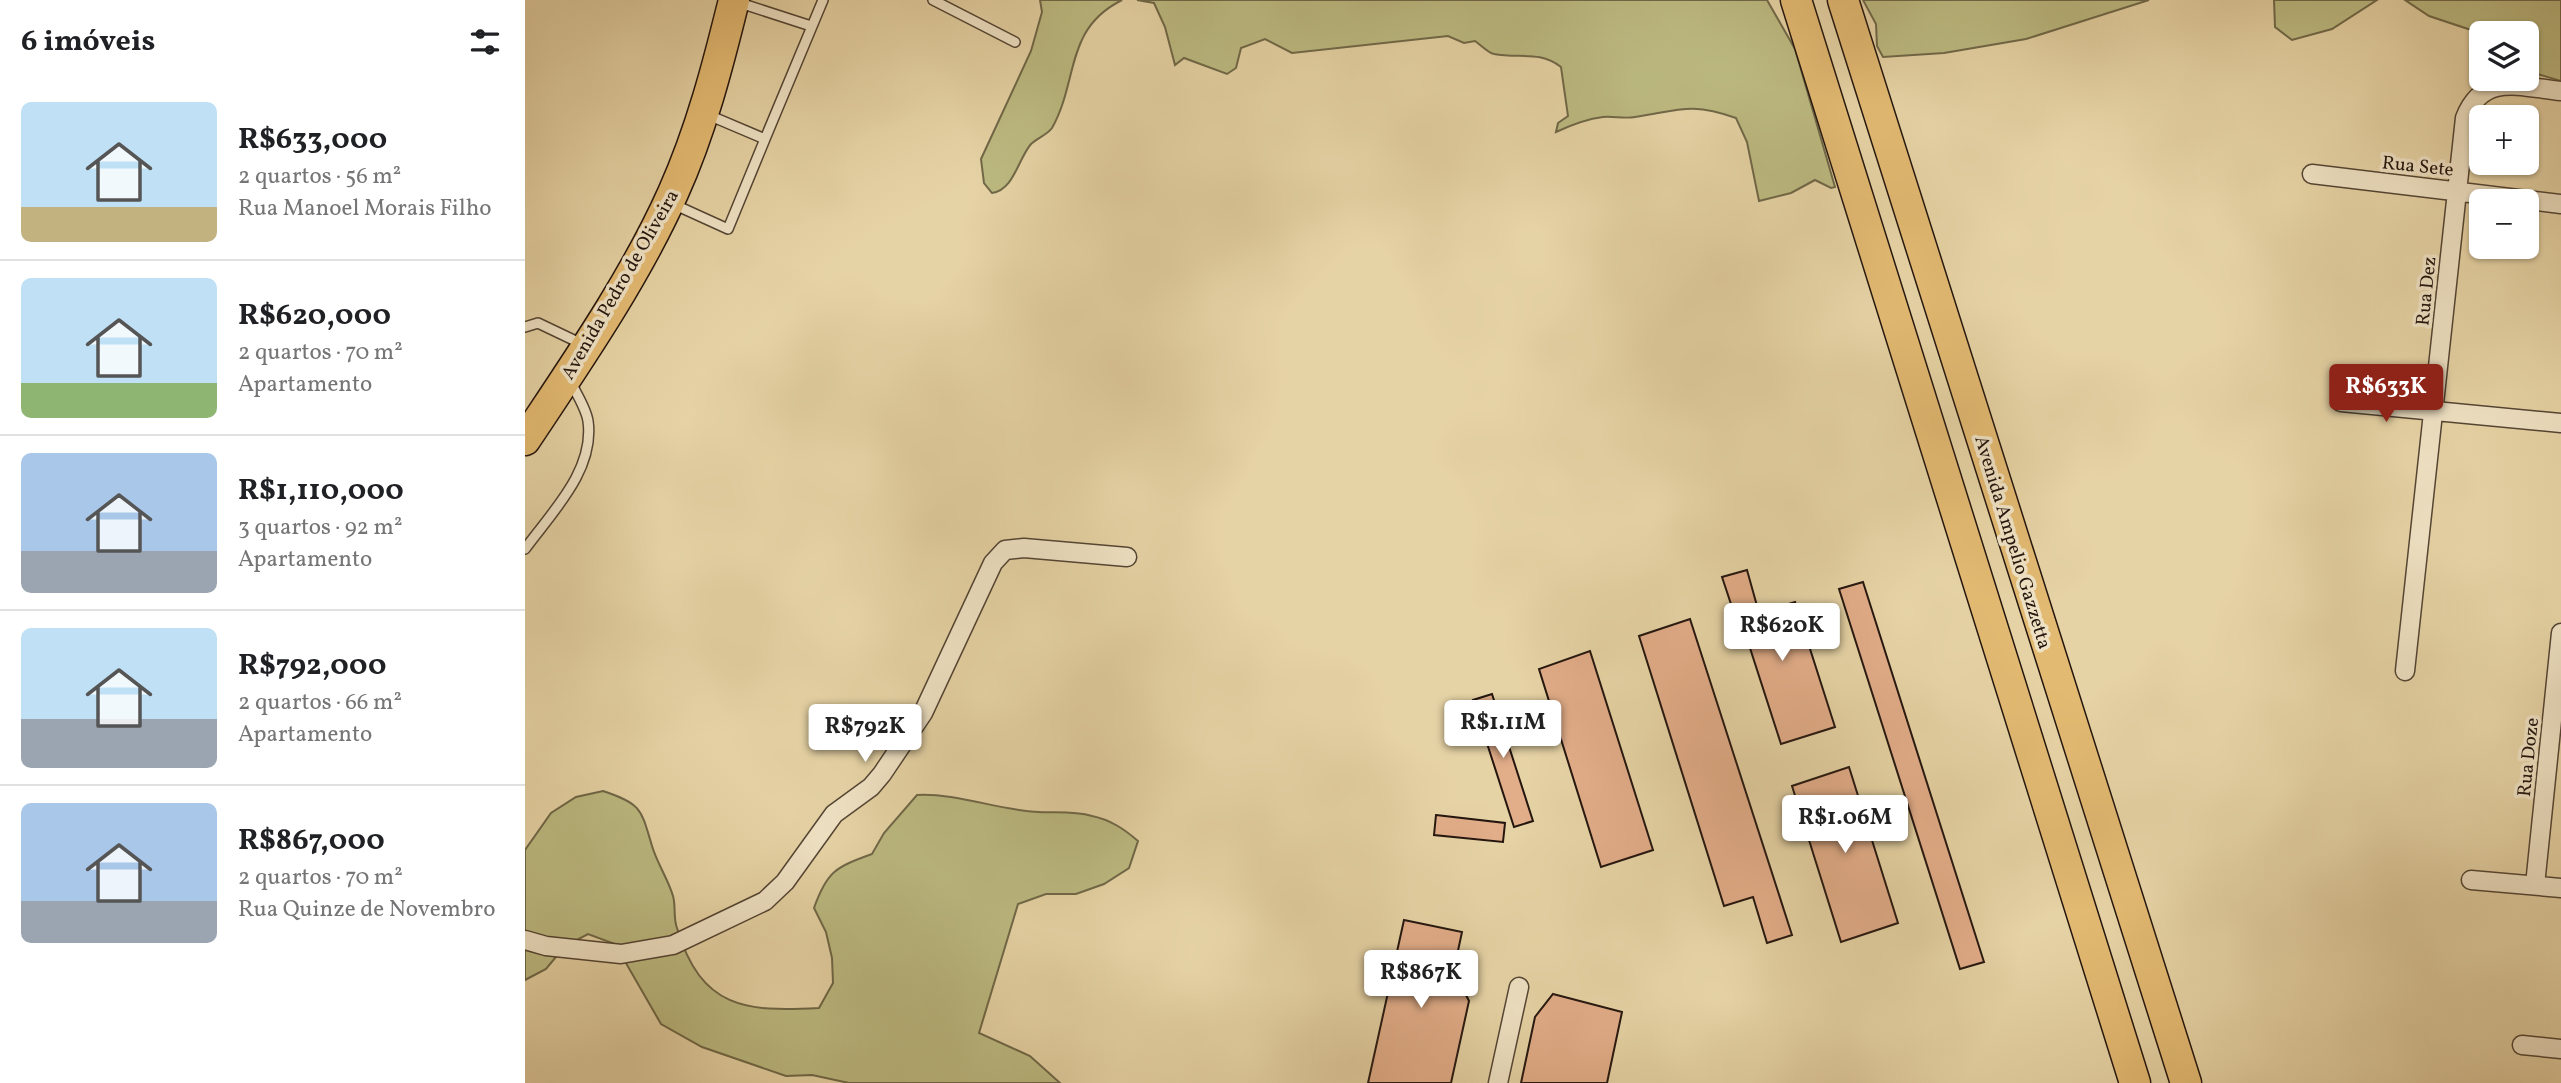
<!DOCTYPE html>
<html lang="pt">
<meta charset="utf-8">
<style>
body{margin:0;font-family:Vollkorn,serif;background:#f6f6f6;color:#202124;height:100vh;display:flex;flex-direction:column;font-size:26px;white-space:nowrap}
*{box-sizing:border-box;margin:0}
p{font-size:23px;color:#757577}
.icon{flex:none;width:38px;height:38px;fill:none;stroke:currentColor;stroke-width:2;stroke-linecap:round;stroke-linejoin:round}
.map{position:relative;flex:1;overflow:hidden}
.sheet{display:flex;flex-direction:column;background:#fff;width:525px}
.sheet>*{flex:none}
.fabs{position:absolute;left:1944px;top:21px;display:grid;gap:14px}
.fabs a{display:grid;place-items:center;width:70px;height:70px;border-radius:10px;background:#fff;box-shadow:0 2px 5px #0004;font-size:35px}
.price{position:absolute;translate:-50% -60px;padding:0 16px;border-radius:7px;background:#fff;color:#222;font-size:23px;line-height:46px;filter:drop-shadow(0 2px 4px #0008)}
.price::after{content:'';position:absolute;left:50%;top:42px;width:21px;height:16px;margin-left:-10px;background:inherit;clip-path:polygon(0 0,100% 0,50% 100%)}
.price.selected{background:#8f2418;color:#fff}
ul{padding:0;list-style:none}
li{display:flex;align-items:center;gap:21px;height:175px;padding:0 21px}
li+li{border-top:2px solid #e0e0e0}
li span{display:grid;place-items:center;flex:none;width:196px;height:140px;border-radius:10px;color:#555}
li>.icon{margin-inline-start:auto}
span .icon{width:84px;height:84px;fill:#fffc;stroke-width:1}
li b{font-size:30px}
h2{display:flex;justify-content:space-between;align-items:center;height:84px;padding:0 21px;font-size:30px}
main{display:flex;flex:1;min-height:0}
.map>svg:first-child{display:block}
</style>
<main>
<section class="sheet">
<h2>6 imóveis<svg class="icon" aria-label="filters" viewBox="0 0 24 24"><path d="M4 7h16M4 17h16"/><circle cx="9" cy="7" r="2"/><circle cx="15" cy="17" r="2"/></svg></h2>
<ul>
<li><span style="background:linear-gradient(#bfe0f5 75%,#c2b280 0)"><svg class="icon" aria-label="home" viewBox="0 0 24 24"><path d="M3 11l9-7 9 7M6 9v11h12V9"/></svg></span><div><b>R$633,000</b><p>2 quartos · 56 m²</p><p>Rua Manoel Morais Filho</p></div></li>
<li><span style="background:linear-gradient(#bfe0f5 75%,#8fb573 0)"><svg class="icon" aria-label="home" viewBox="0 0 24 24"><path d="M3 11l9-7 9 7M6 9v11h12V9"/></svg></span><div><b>R$620,000</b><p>2 quartos · 70 m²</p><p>Apartamento</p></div></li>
<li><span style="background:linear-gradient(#a9c7e8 70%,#9aa5b1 0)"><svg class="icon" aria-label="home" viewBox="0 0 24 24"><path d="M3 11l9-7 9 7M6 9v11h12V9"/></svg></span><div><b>R$1,110,000</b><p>3 quartos · 92 m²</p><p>Apartamento</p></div></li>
<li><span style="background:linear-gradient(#bfe0f5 65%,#9aa5b1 0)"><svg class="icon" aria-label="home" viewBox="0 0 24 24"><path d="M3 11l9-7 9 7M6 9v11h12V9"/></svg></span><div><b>R$792,000</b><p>2 quartos · 66 m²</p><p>Apartamento</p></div></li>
<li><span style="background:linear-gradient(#a9c7e8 70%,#9aa5b1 0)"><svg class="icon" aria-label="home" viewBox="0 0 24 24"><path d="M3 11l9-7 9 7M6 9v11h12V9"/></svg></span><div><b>R$867,000</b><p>2 quartos · 70 m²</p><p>Rua Quinze de Novembro</p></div></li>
</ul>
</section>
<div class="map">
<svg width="2036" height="1083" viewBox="0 0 2036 1083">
<rect width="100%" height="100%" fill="#e6d3a5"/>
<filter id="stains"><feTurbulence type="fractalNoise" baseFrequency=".00286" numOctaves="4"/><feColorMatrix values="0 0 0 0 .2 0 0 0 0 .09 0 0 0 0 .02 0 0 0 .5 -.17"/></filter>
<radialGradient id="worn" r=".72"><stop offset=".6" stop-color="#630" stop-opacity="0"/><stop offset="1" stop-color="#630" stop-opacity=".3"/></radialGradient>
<path fill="#bcba81" stroke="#706848" stroke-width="2" d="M515 0H597C539 29 554 80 527 128 522 135 512 138 506 144 493 159 489 190 467 193L459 183 456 159 506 51 517 12Z
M612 0H1242L1270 49 1310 187 1306 188 1290 180 1266 193 1234 201 1222 142 1211 118C1166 102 1155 110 1110 117 1100 119 1088 116 1078 117 1061 119 1046 125 1031 132L1033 123 1043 116 1036 67C1014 50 994 59 969 54 963 53 956 45 950 41L939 43 923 36 767 53 740 39 716 48 711 68 702 74 659 58 650 65 640 27 629 3Z
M1338 0H1624L1501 39 1419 53 1358 57 1352 46 1351 24Z
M1749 0H1852L1807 29 1767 40 1750 27Z
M1880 0H2036V81L2002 71V33H1956V39L1946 30 1904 16Z
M78 791C117 804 116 809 127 846 132 863 143 879 148 896 151 906 148 918 152 928 176 1009 221 1012 294 1008L308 983 307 958 301 932 289 908C302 871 311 867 347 854L359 833 392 795C433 793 472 810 514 812 532 813 549 811 567 816 586 820 599 829 613 841L604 868 579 884 551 894H521L493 904 454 1033 505 1056 535 1083H324L287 1075 261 1076 177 1047 136 1024 90 944 63 934 40 946 21 969 0 980V850L26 813 51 797Z"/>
<path fill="#e2ad89" stroke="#24160f" stroke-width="2" d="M1222 570 1234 613 1270 602 1310 727 1256 744 1213 611 1209 613 1197 577Z
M1338 582 1459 962 1435 969 1314 589Z
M1165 619 1267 935 1242 943 1228 897 1199 906 1114 636Z
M1065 651 1128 850 1076 867 1014 669Z
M967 694 1008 821 989 827 948 700Z
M1324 767 1373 923 1316 942 1267 786Z
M911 815 980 823 978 842 909 835Z
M879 920 937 932 925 988 939 991 944 1001 926 1083H843Z
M1028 994 1097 1012 1082 1083H996L1010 1017Z"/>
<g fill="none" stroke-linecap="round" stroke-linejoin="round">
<g stroke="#544534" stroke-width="12">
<path id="lane" d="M408 0 490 42
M212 2 286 26
M240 139 298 0
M148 204 203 229 240 139 181 114
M0 327 13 323 57 344
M0 549C27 512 70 470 63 421 61 408 51 393 45 381"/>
</g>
<g stroke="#544534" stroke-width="21">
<path id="street" d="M1787 174 2036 204
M1816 402 2036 423
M1880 671 1940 118C1958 72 1995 87 2036 91
M1946 880 2036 888
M2010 885 2036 633
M0 940 21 946 96 954 148 945 240 901 260 882 309 814 346 787 357 774 398 713 468 563 480 550 499 548 602 557
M1997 1045 2036 1049
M973 1083 994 987"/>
</g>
<g stroke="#24160f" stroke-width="33">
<path id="primary" d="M1271 0 1610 1083
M1318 0 1661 1083
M0 440C52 362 110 278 148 193 176 131 193 65 209 0"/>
</g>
<use href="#lane" stroke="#efe2c4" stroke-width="9"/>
<use href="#street" stroke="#efe2c4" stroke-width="18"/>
<use href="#primary" stroke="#e3ba72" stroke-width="30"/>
</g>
<g text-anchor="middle" stroke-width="7" stroke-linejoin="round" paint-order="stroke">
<g font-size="19" fill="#24160f" stroke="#efe2c4">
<text transform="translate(1893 165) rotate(6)" y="7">Rua Sete</text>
<text transform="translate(94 284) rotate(-60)" y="7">Avenida Pedro de Oliveira</text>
<text transform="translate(1900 291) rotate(-84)" y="7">Rua Dez</text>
<text transform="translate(1489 542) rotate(73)" y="7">Avenida Ampelio Gazzetta</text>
<text transform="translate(2002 757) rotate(-84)" y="7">Rua Doze</text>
</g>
</g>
<rect width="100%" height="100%" filter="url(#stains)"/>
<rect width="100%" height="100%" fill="url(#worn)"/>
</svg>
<div class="fabs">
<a><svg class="icon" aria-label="layers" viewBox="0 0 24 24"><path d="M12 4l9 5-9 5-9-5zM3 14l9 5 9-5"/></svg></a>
<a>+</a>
<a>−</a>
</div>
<b class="price selected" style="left:1861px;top:424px">R$633K</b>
<b class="price" style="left:1257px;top:663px">R$620K</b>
<b class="price" style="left:978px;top:760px">R$1.11M</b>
<b class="price" style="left:340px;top:764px">R$792K</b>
<b class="price" style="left:1320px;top:855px">R$1.06M</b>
<b class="price" style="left:896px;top:1010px">R$867K</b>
</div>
</main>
